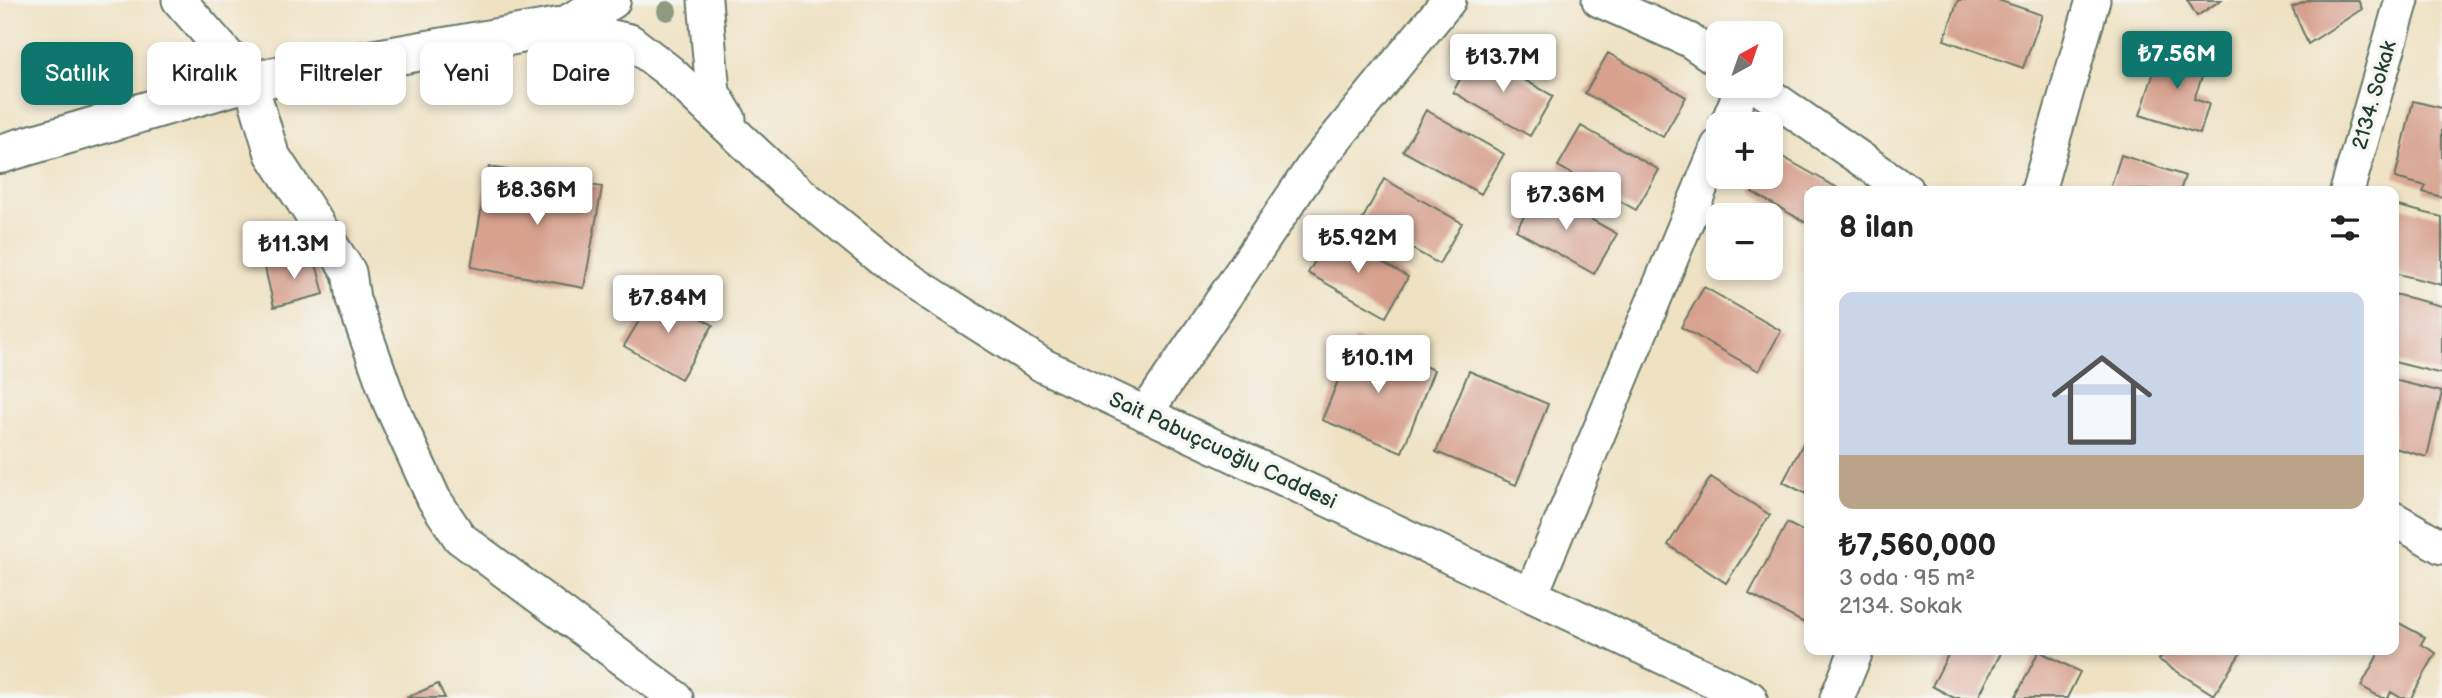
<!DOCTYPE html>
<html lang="tr">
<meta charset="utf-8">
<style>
body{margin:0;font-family:"Balsamiq Sans",sans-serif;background:#f2f2f2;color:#222;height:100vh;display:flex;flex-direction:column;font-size:26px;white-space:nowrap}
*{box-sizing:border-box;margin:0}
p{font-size:23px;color:#767676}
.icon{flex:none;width:38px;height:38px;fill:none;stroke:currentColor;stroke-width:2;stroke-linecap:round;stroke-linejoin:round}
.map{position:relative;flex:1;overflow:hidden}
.details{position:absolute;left:1804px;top:186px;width:595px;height:469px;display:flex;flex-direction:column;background:#fff;border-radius:14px;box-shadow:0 4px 10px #0003}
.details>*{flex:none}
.hud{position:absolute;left:21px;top:42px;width:665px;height:63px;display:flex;gap:14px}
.needle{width:46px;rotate:40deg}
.fabs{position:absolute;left:1706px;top:21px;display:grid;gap:14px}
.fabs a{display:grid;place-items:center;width:77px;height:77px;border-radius:14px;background:#fff;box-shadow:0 4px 10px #0003;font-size:35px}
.price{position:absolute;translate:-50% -60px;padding:0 16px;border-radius:7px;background:#fff;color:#222;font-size:23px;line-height:46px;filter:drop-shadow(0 2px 4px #0008)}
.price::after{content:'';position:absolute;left:50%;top:42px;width:21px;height:16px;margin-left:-10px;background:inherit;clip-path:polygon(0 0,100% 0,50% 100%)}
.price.selected{background:#0f766e;color:#fff}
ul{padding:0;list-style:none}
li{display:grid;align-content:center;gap:14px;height:371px;padding:0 35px}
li+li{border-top:2px solid #e0e0e0}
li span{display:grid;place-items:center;height:217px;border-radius:14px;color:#555}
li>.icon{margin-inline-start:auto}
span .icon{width:126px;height:126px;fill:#fffc;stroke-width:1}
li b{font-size:30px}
h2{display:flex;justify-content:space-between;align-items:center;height:84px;padding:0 35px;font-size:30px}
.pill{padding:0 24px;border-radius:14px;background:#fff;box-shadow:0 4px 10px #0003;font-size:24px;line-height:63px}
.pill.selected{background:#0f766e;color:#fff}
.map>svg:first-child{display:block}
</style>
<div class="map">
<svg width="2442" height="698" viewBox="0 0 2442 698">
<rect width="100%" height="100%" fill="#f6f6f2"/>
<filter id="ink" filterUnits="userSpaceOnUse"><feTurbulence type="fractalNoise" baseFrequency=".0143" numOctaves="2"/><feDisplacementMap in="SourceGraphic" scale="14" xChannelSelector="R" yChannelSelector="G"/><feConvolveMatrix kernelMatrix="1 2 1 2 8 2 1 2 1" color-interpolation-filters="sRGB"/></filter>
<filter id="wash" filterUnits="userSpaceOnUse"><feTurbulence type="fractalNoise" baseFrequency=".00686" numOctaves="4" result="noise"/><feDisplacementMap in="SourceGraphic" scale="28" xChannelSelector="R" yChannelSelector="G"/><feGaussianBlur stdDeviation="1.57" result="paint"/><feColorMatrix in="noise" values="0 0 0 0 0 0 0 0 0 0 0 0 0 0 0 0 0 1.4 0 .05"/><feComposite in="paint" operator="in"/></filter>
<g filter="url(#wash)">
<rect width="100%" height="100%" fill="#eee2c3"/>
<g id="blocks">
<path fill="#d7a18e" d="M1958 0H1998L2042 15 2023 68 1944 40Z
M2187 0H2221L2197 16Z
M2310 0H2358L2362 9 2308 44 2292 7Z
M2163 44 2208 60 2194 99 2209 104 2200 134 2140 115Z
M1475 52 1553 96 1530 136 1453 92Z
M1608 53 1686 97 1663 137 1585 93Z
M2413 101 2442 108V197L2423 192 2426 186 2395 178Z
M1426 110 1504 154 1481 194 1403 151Z
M1581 126 1659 170 1636 210 1558 166Z
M1774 152 1843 191H1810V225L1752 192 1760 177H1771V158Z
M2121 155 2185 176 2180 191 2110 189Z
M489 167 602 187 584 288 471 267Z
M1384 179 1462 223 1439 264 1362 220Z
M1539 190 1617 234 1594 274 1516 230Z
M2394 205 2442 217V285L2394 273Z
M1331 233 1408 277 1386 317 1308 273Z
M314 256 324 294 274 307 265 268Z
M1704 287 1781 331 1759 371 1681 327Z
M656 292 713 325 681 379 624 346Z
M2394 294 2442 306V374L2394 362Z
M1355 339 1434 370 1402 452 1322 420Z
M1469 371 1548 404 1516 485 1436 452Z
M2394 380 2442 392 2427 457 2394 448Z
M1808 434 1810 435V496L1783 482Z
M1711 477 1770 515 1726 583 1668 545Z
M1787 523 1810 535V626L1749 594Z
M2397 622 2425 637 2421 644 2436 653 2411 698H2401L2391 692 2388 698H2382L2361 686 2381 649H2394V627Z
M1951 649H2003L1978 698H1954L1932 686Z
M2165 649H2243L2214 695 2159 660Z
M2039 651 2080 672 2067 698H2015Z
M438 684 445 698H406Z"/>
</g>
</g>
<g filter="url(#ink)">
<use href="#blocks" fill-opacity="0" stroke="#677766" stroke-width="2"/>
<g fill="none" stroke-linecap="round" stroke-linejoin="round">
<g stroke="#677766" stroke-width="37">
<path id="minor" d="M179 0 250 81 272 154 349 272 353 299 390 403 434 499 460 538 676 698
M705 0 713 93 729 119
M1599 0 1689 40 1718 60
M565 26 630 41 670 72 784 180 900 274 1044 366 1750 698
M1756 86 1907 191
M1727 124 1743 86
M2038 191 2093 0
M2347 191 2402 0
M1145 414 1314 165 1449 0
M2394 519 2442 547
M1531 595 1718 146
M1837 698 1857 649"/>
</g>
<g stroke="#677766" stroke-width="42">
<path id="tertiary" d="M0 154 250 81 565 26 611 0"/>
</g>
<use href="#minor" stroke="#fff" stroke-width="33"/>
<use href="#tertiary" stroke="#fff" stroke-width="38"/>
</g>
<circle fill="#8d9a7d" cx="667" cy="11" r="10"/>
</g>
<g text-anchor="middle" stroke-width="7" stroke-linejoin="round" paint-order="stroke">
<g font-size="21" fill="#1f3d34" stroke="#f6f6f2">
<text transform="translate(2374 95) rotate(-74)" y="7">2134. Sokak</text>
<text transform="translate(1223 450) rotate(25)" y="7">Sait Pabuçcuoğlu Caddesi</text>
</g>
</g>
</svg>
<div class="fabs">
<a><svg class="needle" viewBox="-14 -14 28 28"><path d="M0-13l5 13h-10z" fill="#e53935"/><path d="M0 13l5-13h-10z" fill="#767676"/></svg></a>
<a>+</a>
<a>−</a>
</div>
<b class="price selected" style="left:2177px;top:91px">₺7.56M</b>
<b class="price" style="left:1503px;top:94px">₺13.7M</b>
<b class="price" style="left:537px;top:227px">₺8.36M</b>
<b class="price" style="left:1566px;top:232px">₺7.36M</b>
<b class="price" style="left:1358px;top:275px">₺5.92M</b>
<b class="price" style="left:294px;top:281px">₺11.3M</b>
<b class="price" style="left:668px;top:335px">₺7.84M</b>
<b class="price" style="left:1378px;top:395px">₺10.1M</b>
<div class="hud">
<a class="pill selected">Satılık</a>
<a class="pill">Kiralık</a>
<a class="pill">Filtreler</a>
<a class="pill">Yeni</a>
<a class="pill">Daire</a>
</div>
<section class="details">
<h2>8 ilan<svg class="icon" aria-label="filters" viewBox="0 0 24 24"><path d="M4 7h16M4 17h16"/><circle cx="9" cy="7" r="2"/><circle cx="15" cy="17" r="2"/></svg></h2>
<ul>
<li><span style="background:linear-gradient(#c9d6e8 75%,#b9a48a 0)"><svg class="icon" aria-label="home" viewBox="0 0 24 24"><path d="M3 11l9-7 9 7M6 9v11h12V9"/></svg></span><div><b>₺7,560,000</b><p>3 oda · 95 m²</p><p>2134. Sokak</p></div></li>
</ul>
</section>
</div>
